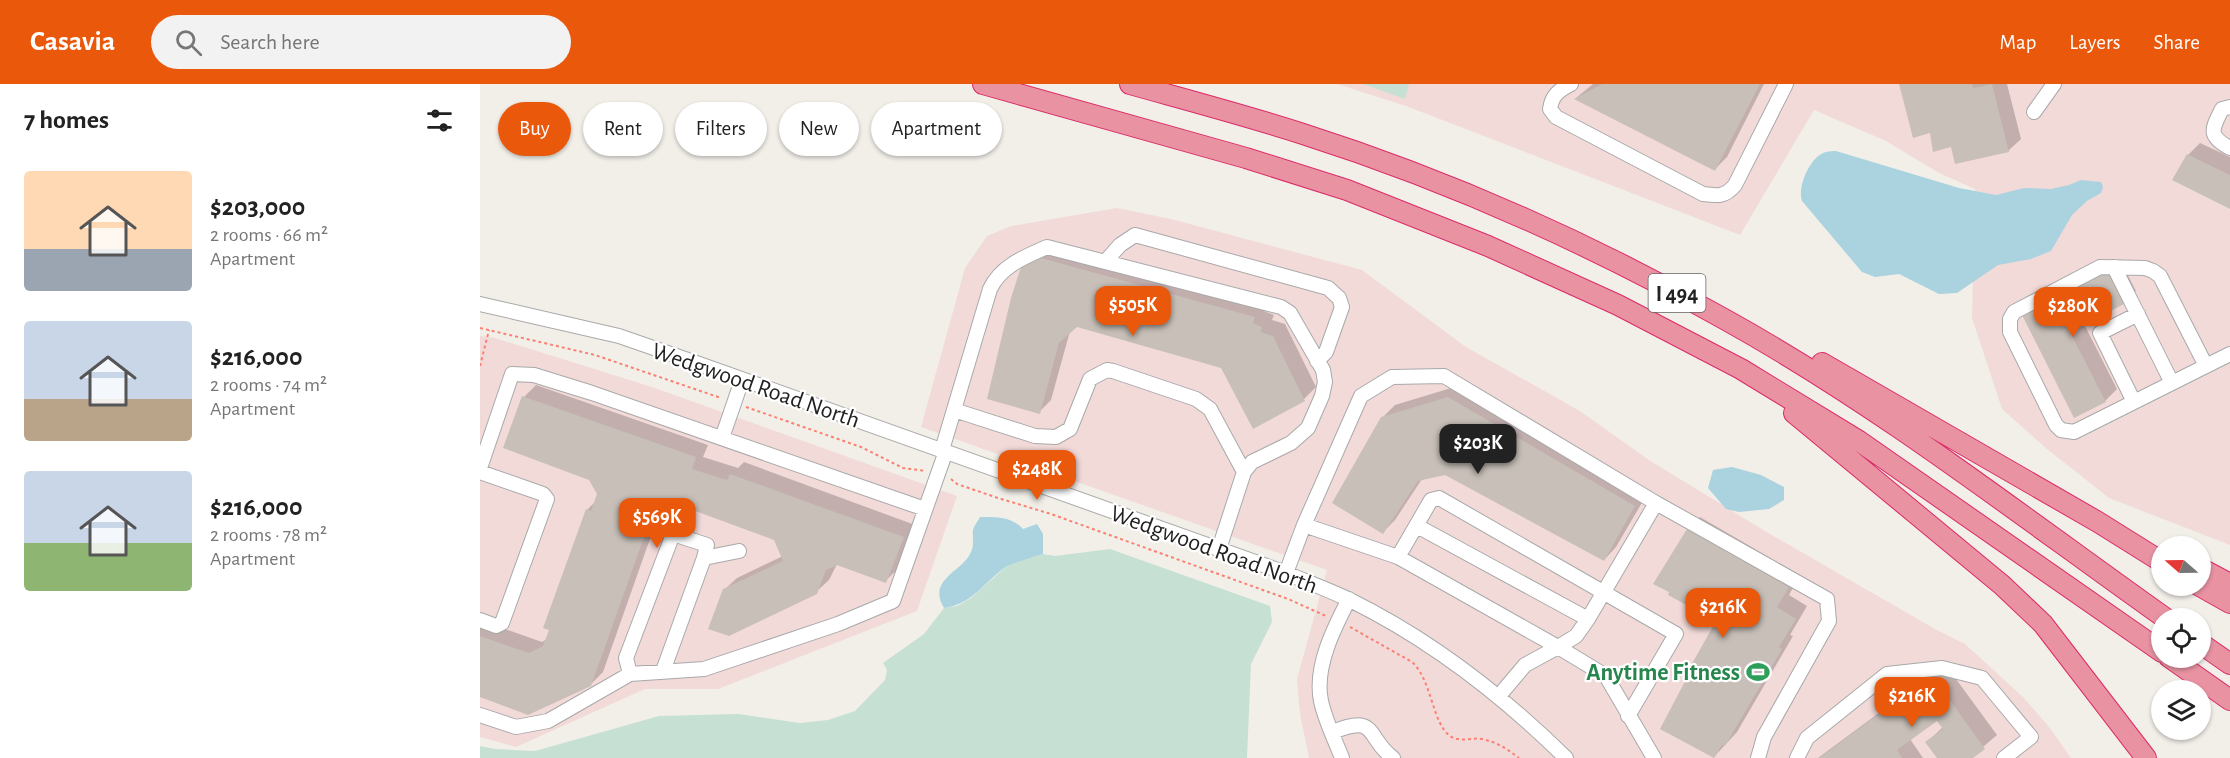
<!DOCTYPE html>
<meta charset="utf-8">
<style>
body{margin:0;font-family:"Alegreya Sans",sans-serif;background:#f2f2f2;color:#222;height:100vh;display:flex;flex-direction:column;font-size:22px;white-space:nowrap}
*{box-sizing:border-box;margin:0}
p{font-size:20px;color:#767676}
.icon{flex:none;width:33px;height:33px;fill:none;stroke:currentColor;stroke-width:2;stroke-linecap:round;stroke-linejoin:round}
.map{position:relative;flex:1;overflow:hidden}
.details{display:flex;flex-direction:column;background:#fff;width:480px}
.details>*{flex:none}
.banner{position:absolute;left:18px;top:18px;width:570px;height:54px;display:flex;gap:12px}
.needle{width:39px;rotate:290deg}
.tools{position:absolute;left:1671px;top:452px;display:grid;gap:12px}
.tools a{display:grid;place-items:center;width:60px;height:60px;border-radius:50%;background:#fff;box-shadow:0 2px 4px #0004;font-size:30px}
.price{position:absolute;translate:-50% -51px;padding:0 14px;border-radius:12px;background:#ea580c;color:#fff;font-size:20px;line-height:39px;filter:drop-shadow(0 2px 3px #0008)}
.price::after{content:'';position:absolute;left:50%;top:36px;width:18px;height:14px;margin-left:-9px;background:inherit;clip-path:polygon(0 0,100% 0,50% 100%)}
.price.on{background:#222;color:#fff}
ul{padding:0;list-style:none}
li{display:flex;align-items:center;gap:18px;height:150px;padding:0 24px}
li span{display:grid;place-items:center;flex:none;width:168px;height:120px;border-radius:6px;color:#555}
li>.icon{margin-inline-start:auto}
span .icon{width:72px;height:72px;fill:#fffc;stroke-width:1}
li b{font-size:26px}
h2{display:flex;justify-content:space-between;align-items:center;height:72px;padding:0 24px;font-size:26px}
.pill{padding:0 21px;border-radius:27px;background:#fff;box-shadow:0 2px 4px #0004;font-size:21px;line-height:54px}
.pill.on{background:#ea580c;color:#fff}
header{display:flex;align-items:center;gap:36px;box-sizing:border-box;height:84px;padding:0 30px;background:#ea580c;color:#fff}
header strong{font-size:28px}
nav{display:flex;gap:33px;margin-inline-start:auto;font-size:21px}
.search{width:420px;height:54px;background:#f2f2f2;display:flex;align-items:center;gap:15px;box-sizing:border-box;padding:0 21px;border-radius:33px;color:#767676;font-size:22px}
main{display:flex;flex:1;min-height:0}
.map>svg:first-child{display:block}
</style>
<header>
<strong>Casavia</strong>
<div class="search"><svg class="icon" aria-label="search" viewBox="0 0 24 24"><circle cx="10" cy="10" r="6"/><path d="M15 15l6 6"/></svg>Search here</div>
<nav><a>Map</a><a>Layers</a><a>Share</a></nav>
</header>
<main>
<section class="details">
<h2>7 homes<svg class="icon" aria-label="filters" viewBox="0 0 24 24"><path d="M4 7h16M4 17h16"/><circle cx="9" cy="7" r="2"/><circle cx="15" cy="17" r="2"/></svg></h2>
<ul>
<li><span style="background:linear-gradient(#ffd9b3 65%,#9aa5b1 0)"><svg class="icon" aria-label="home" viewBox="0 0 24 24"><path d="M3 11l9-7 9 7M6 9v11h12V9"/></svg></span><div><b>$203,000</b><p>2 rooms · 66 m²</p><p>Apartment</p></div></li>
<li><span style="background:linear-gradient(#c9d6e8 65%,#b9a48a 0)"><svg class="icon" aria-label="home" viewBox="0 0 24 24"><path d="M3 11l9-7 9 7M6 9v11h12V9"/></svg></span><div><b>$216,000</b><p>2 rooms · 74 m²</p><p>Apartment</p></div></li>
<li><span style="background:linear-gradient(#c9d6e8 60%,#8fb573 0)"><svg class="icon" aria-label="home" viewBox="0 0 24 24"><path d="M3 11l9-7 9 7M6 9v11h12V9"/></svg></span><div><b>$216,000</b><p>2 rooms · 78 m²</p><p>Apartment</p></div></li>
</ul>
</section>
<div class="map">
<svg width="1750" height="674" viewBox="0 0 1750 674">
<rect width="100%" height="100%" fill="#f2efe9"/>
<path fill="#f2dad9" d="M857 0H1750V461L1629 414 1567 365 1522 325 1492 234 1495 105 1459 89 1406 57 1334 26 1260 151 926 22Z
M637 124 691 135 882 186 986 263 1100 327 1169 376 1285 447 1455 545 1485 560 1543 613 1570 644 1591 674H829L820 630 817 595 847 486 441 343 485 184 507 152 531 142Z
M0 252 15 254 172 303 477 412 437 527 238 605H165L36 663 0 653Z"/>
<path fill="#c6e0d4" d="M883 0H929L925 15Z
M630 465 790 522 792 538 771 580 767 674H0V662L15 665 55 667 179 632 258 630 320 639 348 636 375 627 405 596 407 586 403 579 444 550 464 524 477 522 491 514 528 481 563 470 575 472Z"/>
<path fill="#aad3df" d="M1356 67 1479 104 1516 111 1544 104 1571 105 1589 101 1601 96 1621 98 1623 103 1621 109 1607 117 1592 131 1571 167 1551 175 1518 181 1477 209 1459 210 1419 190 1395 193 1382 188 1322 117C1317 103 1330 72 1346 68 1350 67 1353 67 1356 67Z
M1252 383 1281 391 1304 403V416L1289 425 1259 428 1246 425 1228 404 1233 386Z
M500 433C516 433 531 432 543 445L557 440 563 450V470C556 472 531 480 527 482 504 498 493 520 464 524 447 496 481 488 490 470 495 462 492 454 493 446 494 442 498 437 500 433Z"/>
<path fill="#0003" d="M1113 0H1284L1247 73 1235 85 1096 14Z
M1421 0H1527L1541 55 1528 67 1472 61 1451 47Z
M1720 59 1750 73V123L1708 71Z
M575 162 786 221 784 227 794 231 792 236 805 240 836 303 824 315 742 282 596 242 590 247 571 316 559 328 543 181Z
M1640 176 1656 207 1643 219 1604 240 1637 305 1625 317 1556 219Z
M56 301 228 361 223 373 258 384 264 378 435 441 418 485 405 497 357 480 349 496 336 508 244 506 257 494 303 472 295 454 200 420 183 418 123 588 110 601 0 612V536L62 558 67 555 71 545 65 543 108 425 116 417 119 410 110 394 44 313Z
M981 301 1167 410 1136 463 1124 476 965 389 942 395 915 436 903 448 902 334 915 321Z
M1220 433 1320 491 1309 511 1327 522 1310 551 1313 552 1257 648 1233 674 1238 537 1175 499 1208 445Z
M1465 580 1517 651 1490 674H1459L1447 658 1463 643 1457 635 1430 655 1443 674H1338Z"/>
<path fill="#c7bfb8" d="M1122 0H1280L1235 87 1094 15Z
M1419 0H1492L1493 4 1512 0 1529 68 1475 80 1471 63 1453 68 1450 49 1433 54Z
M1707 70 1750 91V125L1692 96Z
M561 174 775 233 773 239 782 243 781 248 793 252 825 317 773 345 741 284 597 243 579 259 560 330 507 315 531 214 542 180Z
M1627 187 1644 220 1590 248 1626 318 1594 334 1542 231Z
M42 312 216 373 212 385 247 396 250 390 424 453 406 499 357 481 346 486 337 510 249 552 228 545 243 505 303 477 294 456 199 421 198 424 177 417 111 602 48 631 0 613V552L49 569 63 562 69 546 63 544 106 425 111 427 117 410 109 396 23 364Z
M968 313 1155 422 1124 477 965 391 938 397 903 450 852 419 901 333Z
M1207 445 1309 503 1297 523 1316 535 1299 563 1302 565 1245 662 1242 661 1234 674 1180 645 1211 586 1209 585 1236 537 1188 511 1189 508 1173 500Z
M1452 591 1505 665 1493 674H1457L1445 658 1463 645 1457 637 1417 666 1422 674H1339Z"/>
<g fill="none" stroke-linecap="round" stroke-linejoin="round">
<g stroke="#a9a9a9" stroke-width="16">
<path id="minor" d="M1091 0C1079 6 1072 11 1070 25L1076 33 1223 110C1238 112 1245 113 1255 101L1306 0
M1750 23 1742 25C1732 45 1727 52 1750 64
M1554 28 1574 0
M625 178 640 161 655 151 848 204 859 214 862 223 846 268 837 277
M1634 183 1692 299
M0 220 139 252 211 277 806 489C827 498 849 506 870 516 951 556 1022 611 1086 674
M1726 282 1680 192 1673 187 1665 184 1620 183 1534 228 1530 235V248L1576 341 1581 346 1594 348C1646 322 1698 296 1750 270
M1654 318 1620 249 1658 230
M474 326 555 352 576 353 590 345 610 295 627 286 633 287 716 315 730 325 764 388
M242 354 262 296
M462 366 510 205C521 182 544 173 567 163L801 223 810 229 843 286 845 298 842 312 828 344 811 359 772 378 764 388 739 465
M0 384 32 290 54 291 112 309 445 425
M0 388 63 410 67 415 22 539 16 542 0 536
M824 441 918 473 1078 563 1096 552 1108 535 1176 419 1347 515 1349 537 1284 653 1278 674
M937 442 1108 535
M918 473 951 416 959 414 1196 550 1148 632
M806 489 824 441 881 312 912 293 964 292 1176 419
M183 587 224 474 259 467
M150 590 146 574 193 450 227 461 224 474
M1018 613 1045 581 1078 563 1126 592 1174 674
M0 631 36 643 68 637 150 590 224 585 358 540 413 517 466 367
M853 648C898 629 886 654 913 674
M862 674C855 656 845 636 841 617 834 583 854 544 869 515
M1317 674 1327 654 1407 590 1462 584 1502 594 1551 653 1524 674"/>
</g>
<g stroke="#dc2a67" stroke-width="22">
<path id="highway" d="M503 0 766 74 867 106 1008 162 1138 221 1261 285 1379 357 1682 568
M650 0C707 16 764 31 820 49 968 96 1111 160 1246 236 1401 322 1541 432 1685 534
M1342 279 1618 438 1682 478
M1314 329 1522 501 1563 540 1666 674
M1720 484 1750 500
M1718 501 1750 519
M1720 559 1750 580
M1689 573 1750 616"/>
</g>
<path stroke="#fa8072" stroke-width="2" stroke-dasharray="3 3" stroke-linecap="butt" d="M0 244 115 271 241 314
M0 282 9 246
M266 323 381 363 423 384 446 387
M471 395 477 400 518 414 571 430 808 515 846 532
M870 543 932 578C952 596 952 639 970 652 981 659 991 653 1002 655 1017 658 1027 665 1039 674"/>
<use href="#minor" stroke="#fff" stroke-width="14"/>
<use href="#highway" stroke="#e892a2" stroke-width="20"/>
</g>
<defs>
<g id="stadium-bare" transform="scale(1.8)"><path d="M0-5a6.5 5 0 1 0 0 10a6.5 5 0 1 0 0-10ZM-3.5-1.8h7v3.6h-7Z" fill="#2e9e5b" stroke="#fff" stroke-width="2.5" paint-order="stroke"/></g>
</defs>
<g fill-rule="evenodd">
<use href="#stadium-bare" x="1278" y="588"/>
</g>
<g text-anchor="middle" stroke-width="4.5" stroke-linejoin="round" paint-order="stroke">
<rect fill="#fff" stroke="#646464" stroke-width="1.5" x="1168.5" y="190" width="57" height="38" rx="4.5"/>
<g font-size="22" font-weight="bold" fill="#222">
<text x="1197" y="217">I 494</text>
</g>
<g font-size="24" fill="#222" stroke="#fff">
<text transform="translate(276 301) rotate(19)" y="8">Wedgwood Road North</text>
<text transform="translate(734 465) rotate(20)" y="8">Wedgwood Road North</text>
</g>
<g font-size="24" font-weight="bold" fill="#27864d" stroke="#fff" text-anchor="end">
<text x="1260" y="596">Anytime Fitness</text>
</g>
</g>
</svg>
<div class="tools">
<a><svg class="needle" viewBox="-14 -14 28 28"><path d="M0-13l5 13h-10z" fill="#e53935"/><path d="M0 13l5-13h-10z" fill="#767676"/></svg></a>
<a><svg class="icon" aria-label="locate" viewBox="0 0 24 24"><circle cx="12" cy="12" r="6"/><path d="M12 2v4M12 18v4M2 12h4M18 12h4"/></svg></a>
<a><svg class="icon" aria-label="layers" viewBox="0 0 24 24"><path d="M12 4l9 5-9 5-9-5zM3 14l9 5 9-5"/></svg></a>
</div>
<b class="price" style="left:653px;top:253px">$505K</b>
<b class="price" style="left:1593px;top:254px">$280K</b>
<b class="price on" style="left:998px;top:391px">$203K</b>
<b class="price" style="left:557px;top:417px">$248K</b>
<b class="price" style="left:177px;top:465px">$569K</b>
<b class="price" style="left:1243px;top:555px">$216K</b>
<b class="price" style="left:1432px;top:644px">$216K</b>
<div class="banner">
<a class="pill on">Buy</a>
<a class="pill">Rent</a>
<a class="pill">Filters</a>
<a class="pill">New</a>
<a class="pill">Apartment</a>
</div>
</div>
</main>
